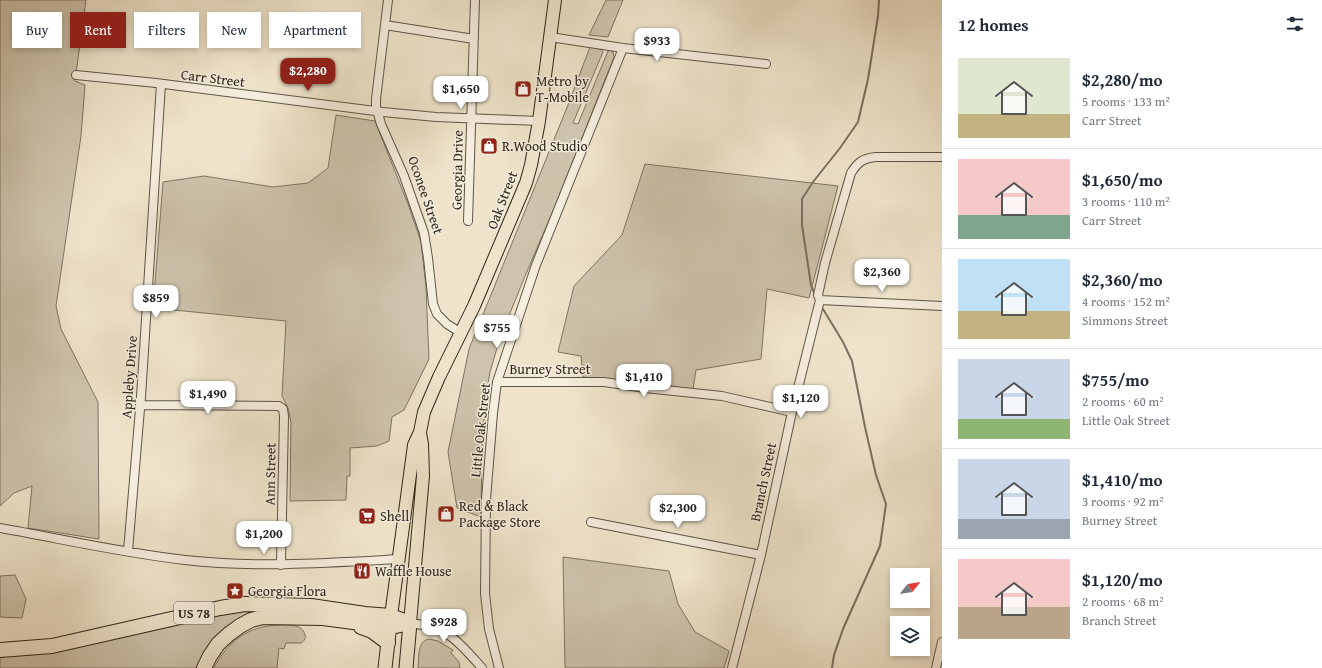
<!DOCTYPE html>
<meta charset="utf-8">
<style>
body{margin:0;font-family:"Gentium Book Plus",serif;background:#f6f6f7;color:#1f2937;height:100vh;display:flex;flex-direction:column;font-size:15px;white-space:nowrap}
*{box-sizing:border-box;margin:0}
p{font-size:13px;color:#747a83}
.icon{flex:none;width:22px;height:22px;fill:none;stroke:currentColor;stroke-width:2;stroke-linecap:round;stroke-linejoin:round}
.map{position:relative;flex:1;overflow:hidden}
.side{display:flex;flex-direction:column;background:#fff;width:380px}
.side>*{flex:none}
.hud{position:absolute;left:12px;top:12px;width:380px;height:36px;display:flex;gap:8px}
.needle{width:26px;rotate:60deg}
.controls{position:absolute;left:890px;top:568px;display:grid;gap:8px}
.controls a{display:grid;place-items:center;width:40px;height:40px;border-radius:0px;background:#fff;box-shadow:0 2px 6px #0003;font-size:20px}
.price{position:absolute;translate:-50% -34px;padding:0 9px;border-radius:8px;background:#fff;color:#222;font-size:13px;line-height:26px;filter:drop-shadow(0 1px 2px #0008)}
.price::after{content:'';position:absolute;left:50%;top:24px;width:12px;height:9px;margin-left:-6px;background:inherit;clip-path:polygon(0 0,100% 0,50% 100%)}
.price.current{background:#8f2418;color:#fff}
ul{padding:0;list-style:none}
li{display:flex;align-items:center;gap:12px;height:100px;padding:0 16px}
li+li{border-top:1px solid #e0e1e3}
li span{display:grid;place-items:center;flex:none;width:112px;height:80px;border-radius:0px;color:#555}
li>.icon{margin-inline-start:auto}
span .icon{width:48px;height:48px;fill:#fffc;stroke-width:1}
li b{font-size:17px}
h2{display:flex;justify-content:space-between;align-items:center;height:48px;padding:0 16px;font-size:17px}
.tag{padding:0 14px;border-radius:0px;background:#fff;box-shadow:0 2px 6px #0003;font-size:14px;line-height:36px}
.tag.current{background:#8f2418;color:#fff}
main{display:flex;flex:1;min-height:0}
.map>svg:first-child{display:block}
</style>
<main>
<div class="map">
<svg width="942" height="668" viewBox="0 0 942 668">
<rect width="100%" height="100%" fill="#efe4cb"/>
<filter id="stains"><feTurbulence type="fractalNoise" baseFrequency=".005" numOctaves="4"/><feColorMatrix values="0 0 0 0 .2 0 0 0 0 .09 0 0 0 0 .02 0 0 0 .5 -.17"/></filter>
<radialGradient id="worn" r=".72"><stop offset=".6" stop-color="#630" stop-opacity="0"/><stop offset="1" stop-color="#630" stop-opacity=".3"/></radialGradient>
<path fill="#cec4ad" stroke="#7e7464" d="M0 0H86L75 81 85 85 81 136 56 306 61 329 98 402 99 539 28 528 32 486 14 493 0 506Z
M606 0H623L608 37 589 35Z
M590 47 601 49 603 52 573 123 578 124 608 51 610 50 613 52 614 57 555 206 523 281 500 338 490 372 486 396 482 447 481 517 457 508 448 452 469 349 568 105Z
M336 115 375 121 408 204 421 242 426 288 429 359 404 410 392 417 389 441 377 446 350 448V476H347L346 500 290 501 291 422 288 408 282 396 286 321 153 308 163 182 204 176 273 187 308 183 328 168Z
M645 164 838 186 809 298 767 289 761 359 696 370 693 389 583 377 581 356 558 352 574 286 622 235Z
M563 557 669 571 678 604 695 632 729 651 724 668H565Z
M15 575 26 599 22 618 0 617V576Z
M268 608 259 614 202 668H0V656L186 618Z
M278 625C287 625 302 623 305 635 306 639 304 641 301 643H286L284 649 279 648 277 668H214C227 642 248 626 278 625Z
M429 639 438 641 453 650 451 653 459 662 460 668H418C419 658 417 641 429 639Z"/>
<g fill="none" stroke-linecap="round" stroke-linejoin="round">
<path stroke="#7a7160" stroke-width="2" d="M815 295 811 285 802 225V199L813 182 840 148 858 122 868 79 878 16 879 0
M823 309 843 342 852 361 865 427 876 475 886 504 880 546 843 629 834 655 832 668"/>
<g stroke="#5e5546" stroke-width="10">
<path id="minor" d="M388 0 376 99V107L381 124 404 176 424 233 428 258 433 304 437 314 447 324 461 333
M385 25 474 39
M550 37 623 48 766 64
M76 75 156 83 383 112 436 117 539 121
M468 221 475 0
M820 300 942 306
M497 382H604L645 388 722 396 792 412
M140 405 279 406 283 409 284 416 281 565
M591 522 761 555
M0 528C62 539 123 553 185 560 256 568 328 563 400 559
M128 551 141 397 161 84
M410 623C448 627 458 641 482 668
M499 668 489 629 485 594 486 499 493 413 497 382 536 265 623 48
M732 668 761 555 792 412 820 300 818 295 825 263 851 173C858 162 863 158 876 157H942
M936 668 942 642"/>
</g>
<g stroke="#2e251a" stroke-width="14">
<path id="primary" d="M391 616 414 445 420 432 424 412 439 377 474 306 526 183 531 165 539 121 555 0
M410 623 423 476 422 444 420 433"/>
</g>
<g stroke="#2e251a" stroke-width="15">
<path id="trunk" d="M385 668 389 633
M406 668 410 623"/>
</g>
<g stroke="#2e251a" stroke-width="16">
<path id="motorway" d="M361 627 372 631 388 643
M0 650 52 646 220 608 245 604 311 606 365 614 391 616 410 623
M204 668 210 656 218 644 229 634 240 626 251 620 263 617 323 618 391 627 410 623"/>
</g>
<use href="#minor" stroke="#f5eddd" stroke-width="8"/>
<use href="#primary" stroke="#efe4cb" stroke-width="12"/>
<use href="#trunk" stroke="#efe4cb" stroke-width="13"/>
<use href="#motorway" stroke="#efe4cb" stroke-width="14"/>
</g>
<defs>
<g id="shop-square" transform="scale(0.9)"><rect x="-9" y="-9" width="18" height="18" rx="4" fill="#8f2418" stroke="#f5eddd"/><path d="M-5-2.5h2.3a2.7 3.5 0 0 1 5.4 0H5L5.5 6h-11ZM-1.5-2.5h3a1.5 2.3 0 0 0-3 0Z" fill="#fff"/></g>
<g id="supermarket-square" transform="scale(0.9)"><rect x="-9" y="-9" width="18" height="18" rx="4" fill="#8f2418" stroke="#f5eddd"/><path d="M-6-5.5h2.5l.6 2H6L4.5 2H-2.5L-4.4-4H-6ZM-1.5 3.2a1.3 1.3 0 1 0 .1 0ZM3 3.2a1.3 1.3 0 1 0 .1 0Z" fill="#fff"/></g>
<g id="restaurant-square" transform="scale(0.9)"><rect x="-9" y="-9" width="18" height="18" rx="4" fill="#8f2418" stroke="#f5eddd"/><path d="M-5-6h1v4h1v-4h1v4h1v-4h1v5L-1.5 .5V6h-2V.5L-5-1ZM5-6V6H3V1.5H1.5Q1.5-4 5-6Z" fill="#fff"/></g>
<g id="sight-square" transform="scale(0.9)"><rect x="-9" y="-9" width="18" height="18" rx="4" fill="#8f2418" stroke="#f5eddd"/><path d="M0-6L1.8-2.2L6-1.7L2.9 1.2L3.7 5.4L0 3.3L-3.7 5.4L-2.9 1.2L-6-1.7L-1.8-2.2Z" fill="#fff"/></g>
</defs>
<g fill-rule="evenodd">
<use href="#shop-square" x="523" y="89"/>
<use href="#shop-square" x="489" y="146"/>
<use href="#shop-square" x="446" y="514"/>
<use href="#supermarket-square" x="367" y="516"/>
<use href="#restaurant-square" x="362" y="571"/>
<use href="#sight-square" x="235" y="591"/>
</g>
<g text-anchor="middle" stroke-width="3" stroke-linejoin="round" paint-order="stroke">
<rect fill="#f5eddd" stroke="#6a6154" stroke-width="1" x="174" y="602" width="40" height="22" rx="3"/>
<g font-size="13" font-weight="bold" fill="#2e251a">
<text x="194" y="618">US 78</text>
</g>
<g font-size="14" fill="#2e251a" stroke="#f5eddd">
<text transform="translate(213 78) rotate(7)" y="5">Carr Street</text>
<text transform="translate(457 170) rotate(-89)" y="5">Georgia Drive</text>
<text transform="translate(426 195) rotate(71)" y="5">Oconee Street</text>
<text transform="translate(502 200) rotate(-69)" y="5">Oak Street</text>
<text x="550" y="374">Burney Street</text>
<text transform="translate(129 377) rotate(-86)" y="5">Appleby Drive</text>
<text transform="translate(480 430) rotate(-84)" y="5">Little Oak Street</text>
<text transform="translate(270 474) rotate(-89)" y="5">Ann Street</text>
<text transform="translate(763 482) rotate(-78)" y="5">Branch Street</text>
</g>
<g font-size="14" fill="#2e251a" stroke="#f5eddd" text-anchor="start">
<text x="536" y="86">Metro by<tspan x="536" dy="16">T-Mobile</tspan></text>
<text x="502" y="151">R.Wood Studio</text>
<text x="459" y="511">Red &amp; Black<tspan x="459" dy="16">Package Store</tspan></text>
<text x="380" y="521">Shell</text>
<text x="375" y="576">Waffle House</text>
<text x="248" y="596">Georgia Flora</text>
</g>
</g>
<rect width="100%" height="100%" filter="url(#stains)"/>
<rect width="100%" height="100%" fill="url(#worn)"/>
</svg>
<div class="controls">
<a><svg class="needle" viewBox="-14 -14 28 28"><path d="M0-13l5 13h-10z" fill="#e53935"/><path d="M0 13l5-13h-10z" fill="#747a83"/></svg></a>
<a><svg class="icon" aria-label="layers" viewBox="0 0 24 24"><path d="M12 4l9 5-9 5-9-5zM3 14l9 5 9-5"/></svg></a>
</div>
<b class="price" style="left:657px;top:62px">$933</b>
<b class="price current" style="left:308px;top:92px">$2,280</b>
<b class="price" style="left:461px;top:110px">$1,650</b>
<b class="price" style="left:882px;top:293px">$2,360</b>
<b class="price" style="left:156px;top:319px">$859</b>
<b class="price" style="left:497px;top:349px">$755</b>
<b class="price" style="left:644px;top:398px">$1,410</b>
<b class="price" style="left:208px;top:415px">$1,490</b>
<b class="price" style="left:801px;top:419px">$1,120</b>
<b class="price" style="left:678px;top:529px">$2,300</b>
<b class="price" style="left:264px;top:555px">$1,200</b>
<b class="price" style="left:444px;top:643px">$928</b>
<div class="hud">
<a class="tag">Buy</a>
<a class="tag current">Rent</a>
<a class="tag">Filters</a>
<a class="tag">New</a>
<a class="tag">Apartment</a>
</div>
</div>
<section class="side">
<h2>12 homes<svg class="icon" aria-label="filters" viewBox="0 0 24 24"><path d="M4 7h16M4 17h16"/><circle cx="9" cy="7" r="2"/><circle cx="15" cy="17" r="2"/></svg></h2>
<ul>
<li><span style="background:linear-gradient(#dfe7d0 70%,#c2b280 0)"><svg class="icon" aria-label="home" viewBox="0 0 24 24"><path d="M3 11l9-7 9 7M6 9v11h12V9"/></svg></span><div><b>$2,280/mo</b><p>5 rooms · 133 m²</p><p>Carr Street</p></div></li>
<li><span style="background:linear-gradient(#f6c9c9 70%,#7fa58c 0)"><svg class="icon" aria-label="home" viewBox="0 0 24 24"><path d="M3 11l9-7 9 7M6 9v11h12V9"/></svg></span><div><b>$1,650/mo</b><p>3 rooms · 110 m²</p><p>Carr Street</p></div></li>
<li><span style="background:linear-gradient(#bfe0f5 65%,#c2b280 0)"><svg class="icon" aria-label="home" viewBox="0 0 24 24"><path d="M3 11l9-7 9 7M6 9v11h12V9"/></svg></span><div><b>$2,360/mo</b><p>4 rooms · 152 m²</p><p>Simmons Street</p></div></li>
<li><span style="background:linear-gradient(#c9d6e8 75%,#8fb573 0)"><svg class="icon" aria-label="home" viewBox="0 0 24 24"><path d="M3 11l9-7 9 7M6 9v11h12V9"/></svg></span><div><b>$755/mo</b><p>2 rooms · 60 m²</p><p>Little Oak Street</p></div></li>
<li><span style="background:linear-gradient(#c9d6e8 75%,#9aa5b1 0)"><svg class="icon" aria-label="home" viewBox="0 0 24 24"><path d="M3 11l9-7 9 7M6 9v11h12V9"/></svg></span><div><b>$1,410/mo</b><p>3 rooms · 92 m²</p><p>Burney Street</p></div></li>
<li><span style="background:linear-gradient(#f6c9c9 60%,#b9a48a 0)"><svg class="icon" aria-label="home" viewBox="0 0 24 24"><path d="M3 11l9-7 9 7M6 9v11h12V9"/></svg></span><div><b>$1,120/mo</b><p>2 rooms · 68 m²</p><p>Branch Street</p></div></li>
</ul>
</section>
</main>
